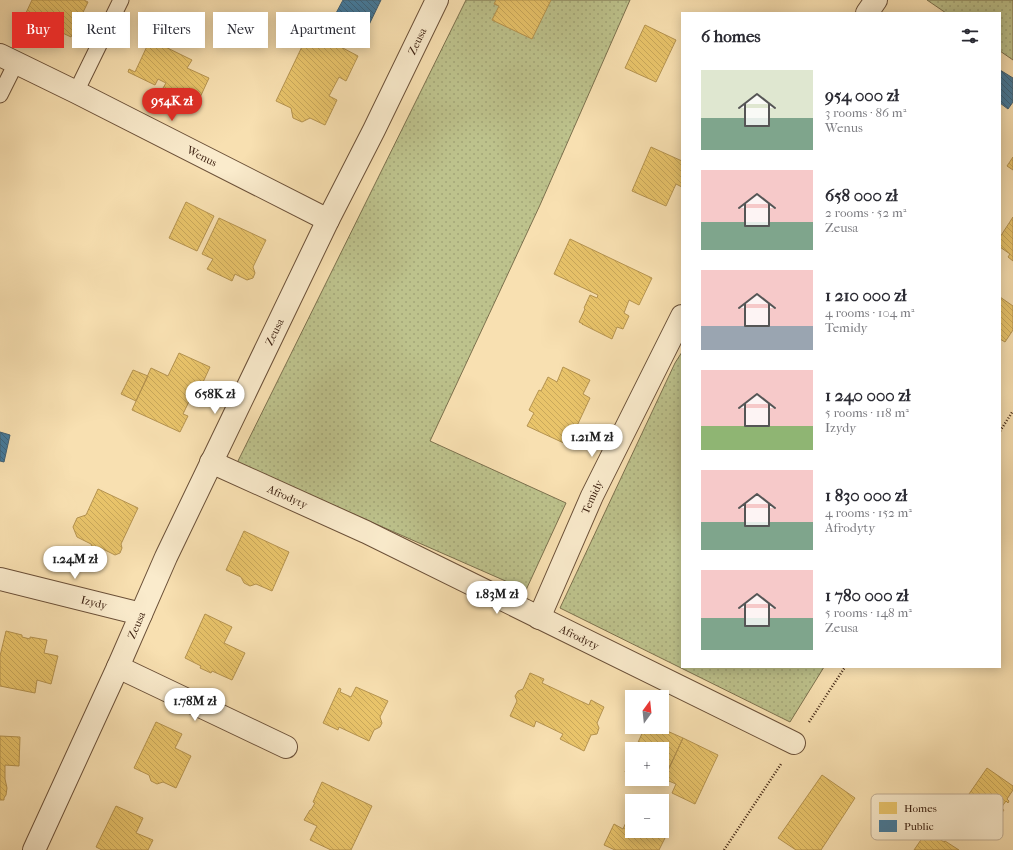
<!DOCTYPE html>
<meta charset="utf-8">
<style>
body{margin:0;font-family:"IM FELL French Canon",serif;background:#f2f2f3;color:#2b2b33;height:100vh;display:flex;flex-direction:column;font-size:15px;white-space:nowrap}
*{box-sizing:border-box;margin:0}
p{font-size:13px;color:#7c7c81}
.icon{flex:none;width:22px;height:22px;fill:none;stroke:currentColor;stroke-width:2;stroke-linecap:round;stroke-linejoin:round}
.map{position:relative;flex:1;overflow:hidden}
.panel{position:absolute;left:681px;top:12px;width:320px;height:656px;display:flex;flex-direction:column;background:#fff;border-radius:0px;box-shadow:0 2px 10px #0003}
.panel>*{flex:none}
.top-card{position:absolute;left:12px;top:12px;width:380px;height:36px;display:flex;gap:8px}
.needle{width:26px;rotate:15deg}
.fabs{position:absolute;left:625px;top:690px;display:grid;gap:8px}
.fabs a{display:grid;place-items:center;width:44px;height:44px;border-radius:0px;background:#fff;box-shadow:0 2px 10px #0003;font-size:20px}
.price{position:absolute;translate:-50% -34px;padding:0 9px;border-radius:14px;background:#fff;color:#222;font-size:13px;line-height:26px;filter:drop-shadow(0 1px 2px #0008)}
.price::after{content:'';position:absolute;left:50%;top:24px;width:12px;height:9px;margin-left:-6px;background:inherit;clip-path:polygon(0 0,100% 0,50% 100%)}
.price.active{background:#d93025;color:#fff}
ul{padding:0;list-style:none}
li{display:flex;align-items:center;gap:12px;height:100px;padding:0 20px}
li span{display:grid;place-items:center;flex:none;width:112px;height:80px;border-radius:0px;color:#555}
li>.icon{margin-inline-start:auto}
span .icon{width:48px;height:48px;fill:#fffc;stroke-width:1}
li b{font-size:17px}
h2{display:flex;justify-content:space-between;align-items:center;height:48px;padding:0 20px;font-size:17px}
.pill{padding:0 14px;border-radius:0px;background:#fff;box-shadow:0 2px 10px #0003;font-size:14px;line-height:36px}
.pill.active{background:#d93025;color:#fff}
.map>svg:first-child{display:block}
</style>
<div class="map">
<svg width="1013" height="850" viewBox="0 0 1013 850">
<defs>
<pattern id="grass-dots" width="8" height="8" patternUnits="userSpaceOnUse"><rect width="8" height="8" fill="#bdc28c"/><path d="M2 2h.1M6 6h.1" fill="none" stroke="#a3a678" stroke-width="1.8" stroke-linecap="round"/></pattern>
<pattern id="homes-back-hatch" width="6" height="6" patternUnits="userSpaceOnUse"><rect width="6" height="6" fill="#e9c46a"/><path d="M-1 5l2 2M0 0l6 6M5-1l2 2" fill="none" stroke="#c9a85b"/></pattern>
<pattern id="public-back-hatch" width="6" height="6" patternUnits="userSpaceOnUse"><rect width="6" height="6" fill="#457b9d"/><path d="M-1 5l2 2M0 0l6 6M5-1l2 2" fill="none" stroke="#3b647f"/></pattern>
</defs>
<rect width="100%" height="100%" fill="#f8e0b1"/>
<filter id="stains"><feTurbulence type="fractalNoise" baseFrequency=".005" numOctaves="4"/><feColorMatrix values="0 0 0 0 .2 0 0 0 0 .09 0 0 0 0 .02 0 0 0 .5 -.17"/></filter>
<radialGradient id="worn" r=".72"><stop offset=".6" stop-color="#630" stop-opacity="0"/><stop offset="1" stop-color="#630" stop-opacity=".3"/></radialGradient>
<path fill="url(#grass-dots)" stroke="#7c714e" d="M466 0H630L540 205 430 441 566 503 526 590 237 463Z
M927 0H1013V60L1000 51V13H946Z
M682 352V667H824L790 722 560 608 675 363Z"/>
<path fill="url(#homes-back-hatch)" stroke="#b5934f" d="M32 0H84L88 2 71 37 48 26 46 30 34 25 36 21 25 15Z
M496 0H551L532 39 492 20 499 6 494 4Z
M645 25 676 40 656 82 625 68Z
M330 31 343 38 339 46 358 56 346 81 339 77 329 96 337 100 325 125 310 118 302 122 293 118 291 108 276 101 309 32 325 39Z
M145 37 192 60 187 68 209 78 197 104 163 88 166 83 158 79 155 85 128 72 129 69 135 72 149 42 144 39Z
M651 147 682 161V187L676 184 666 206 632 191Z
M1013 157V170L1007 166Z
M186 202 214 216 197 251 169 238Z
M1013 217V261L1008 257 1010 254 1000 247V237Z
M219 218 266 240 253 267 255 273 253 278 247 280 235 274 232 281 207 269 213 259 202 254Z
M570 239 652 278 639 305 629 300 624 313 629 316 623 329 617 327 612 339 582 324H583L579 322 585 309 584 308 590 295 597 298 598 295 554 274Z
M1000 297 1013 306V330L1005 342 1000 339Z
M179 353 210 367 198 393 194 391 183 414 188 416 180 432 132 410 151 368 168 376Z
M563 367 590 380 583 394 590 398 568 445 527 426 534 413 529 410 539 390 541 391 548 377 557 382Z
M133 370 148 376 136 401 121 394Z
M98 489 138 508 121 544 122 548 120 553 115 555 101 548 97 550 93 548 91 544 77 537 73 527 77 518 86 515Z
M244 531 289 552 272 591 256 584 250 586 244 583 241 577 226 570Z
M205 614 232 627 224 643 245 653 232 680 212 671 211 673 200 668 201 666 185 658Z
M6 631 22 635V637L30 639V637L47 640 44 653 58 656 51 684 37 680 35 693 0 686V656Z
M530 673 544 679 542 683 589 705 591 700 604 707 597 723 599 728 597 734 591 735 584 751 560 739 563 734 536 721 534 727 510 716 517 701 515 696 518 691 523 689Z
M356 687 388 701 380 717 382 723 380 727 374 730 369 741 339 727 338 730 323 723 339 688 341 689 340 692 351 697Z
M156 722 182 734 175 748 191 756 176 788 163 782 157 784 151 781 149 775 134 768Z
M645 727H658L683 738 664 779 662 778V749H635Z
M0 736 20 737 19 766 5 765V779L7 788 6 795 4 798V800H0Z
M683 738 718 755 695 804 672 793 676 784 664 779Z
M632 755V775L625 772Z
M987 768 1013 786V790L1007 799 1009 801 1008 803 1006 801 1001 808 1004 810 990 828 960 807Z
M822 775 855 798 821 850H796L778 838Z
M322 782 372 806 351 850H331L310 840 317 826 304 820 310 810H311L315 803 313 802Z
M116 806 143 818 136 833 153 840 148 850H102L96 847Z
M629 816 632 817V831H661L667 834 659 850H615L604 845 614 824 623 829Z
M927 831 944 842 945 841 959 850H914Z"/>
<path fill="url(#public-back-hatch)" stroke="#426073" d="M343 0H381L366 31 335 15Z
M1000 70 1013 78V102L1008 109 1000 103Z
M0 432 10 435 4 462 0 461Z"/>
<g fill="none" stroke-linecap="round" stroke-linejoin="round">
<g stroke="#6b5038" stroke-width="17">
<path id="service" d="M76 92 121 0
M0 95 16 63"/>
</g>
<g stroke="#6b5038" stroke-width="24">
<g id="minor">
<path d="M867 13 876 0"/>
<path id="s1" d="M0 55 76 92 328 220"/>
<path id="s2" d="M211 462 366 532 794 743"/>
<path id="s3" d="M0 579 141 614"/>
<path id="s4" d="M539 618 592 496 682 316"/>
<path d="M118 667 286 747"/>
<path id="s5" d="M34 850 118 667 166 557 328 220 374 130 437 0"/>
</g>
</g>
<path stroke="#3c2010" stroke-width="2.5" stroke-dasharray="1 2" stroke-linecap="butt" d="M1000 431 1013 411
M809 722 845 667
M724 850 781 764"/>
<use href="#service" stroke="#faebcc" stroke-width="15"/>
<use href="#minor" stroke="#faebcc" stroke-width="22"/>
</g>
<g text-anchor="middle" stroke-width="4" stroke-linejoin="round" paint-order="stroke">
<g font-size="11" fill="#3c2010" stroke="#faebcc">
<text dy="4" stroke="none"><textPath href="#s5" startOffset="895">Zeusa</textPath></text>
<text dy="4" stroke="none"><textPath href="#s1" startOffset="226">Wenus</textPath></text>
<text dy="4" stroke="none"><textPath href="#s5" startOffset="571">Zeusa</textPath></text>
<text dy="4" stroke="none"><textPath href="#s2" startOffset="84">Afrodyty</textPath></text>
<text dy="4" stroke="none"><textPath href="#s4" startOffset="132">Temidy</textPath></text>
<text dy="4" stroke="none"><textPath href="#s3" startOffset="97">Izydy</textPath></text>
<text dy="4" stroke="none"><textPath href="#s5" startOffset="247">Zeusa</textPath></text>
<text dy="4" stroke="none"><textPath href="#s2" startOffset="408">Afrodyty</textPath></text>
</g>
</g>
<rect x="871" y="794" width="132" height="46" rx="6" fill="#faebcc" stroke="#c1ae94" stroke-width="1"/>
<rect x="879" y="802" width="18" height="12" fill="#e9c46a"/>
<rect x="879" y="820" width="18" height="12" fill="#457b9d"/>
<g font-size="11" fill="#3c2010">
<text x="904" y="812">Homes</text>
<text x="904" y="830">Public</text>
</g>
<rect width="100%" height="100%" filter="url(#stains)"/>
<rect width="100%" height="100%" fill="url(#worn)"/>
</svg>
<div class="fabs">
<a><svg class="needle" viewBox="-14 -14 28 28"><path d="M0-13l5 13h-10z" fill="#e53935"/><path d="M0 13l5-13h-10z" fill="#7c7c81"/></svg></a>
<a>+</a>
<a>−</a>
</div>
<b class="price active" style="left:172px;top:122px">954K zł</b>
<b class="price" style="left:215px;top:415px">658K zł</b>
<b class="price" style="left:592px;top:458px">1.21M zł</b>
<b class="price" style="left:75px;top:580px">1.24M zł</b>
<b class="price" style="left:497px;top:615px">1.83M zł</b>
<b class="price" style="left:195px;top:722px">1.78M zł</b>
<div class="top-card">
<a class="pill active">Buy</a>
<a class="pill">Rent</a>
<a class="pill">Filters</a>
<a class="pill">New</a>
<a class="pill">Apartment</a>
</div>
<section class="panel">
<h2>6 homes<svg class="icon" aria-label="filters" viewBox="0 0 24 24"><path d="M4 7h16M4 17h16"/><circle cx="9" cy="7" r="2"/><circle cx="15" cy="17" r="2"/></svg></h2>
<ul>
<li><span style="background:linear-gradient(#dfe7d0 60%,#7fa58c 0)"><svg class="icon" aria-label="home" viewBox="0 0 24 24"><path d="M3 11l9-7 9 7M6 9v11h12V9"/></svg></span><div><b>954 000 zł</b><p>3 rooms · 86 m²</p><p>Wenus</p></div></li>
<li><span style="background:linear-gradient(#f6c9c9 65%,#7fa58c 0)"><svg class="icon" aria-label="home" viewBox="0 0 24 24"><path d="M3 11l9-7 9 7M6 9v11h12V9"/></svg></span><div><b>658 000 zł</b><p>2 rooms · 52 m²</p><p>Zeusa</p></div></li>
<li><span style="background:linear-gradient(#f6c9c9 70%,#9aa5b1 0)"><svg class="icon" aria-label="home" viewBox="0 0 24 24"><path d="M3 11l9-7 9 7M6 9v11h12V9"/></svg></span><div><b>1 210 000 zł</b><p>4 rooms · 104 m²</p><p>Temidy</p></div></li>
<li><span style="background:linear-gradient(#f6c9c9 70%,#8fb573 0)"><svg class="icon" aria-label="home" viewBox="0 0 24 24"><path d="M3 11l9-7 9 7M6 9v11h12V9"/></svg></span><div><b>1 240 000 zł</b><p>5 rooms · 118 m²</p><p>Izydy</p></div></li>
<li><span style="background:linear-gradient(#f6c9c9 65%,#7fa58c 0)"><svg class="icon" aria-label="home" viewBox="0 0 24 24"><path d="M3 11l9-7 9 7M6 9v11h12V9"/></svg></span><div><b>1 830 000 zł</b><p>4 rooms · 152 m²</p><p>Afrodyty</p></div></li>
<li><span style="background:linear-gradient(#f6c9c9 60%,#7fa58c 0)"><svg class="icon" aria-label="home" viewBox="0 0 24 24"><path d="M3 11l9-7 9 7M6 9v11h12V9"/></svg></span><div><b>1 780 000 zł</b><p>5 rooms · 148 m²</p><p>Zeusa</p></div></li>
</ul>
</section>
</div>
